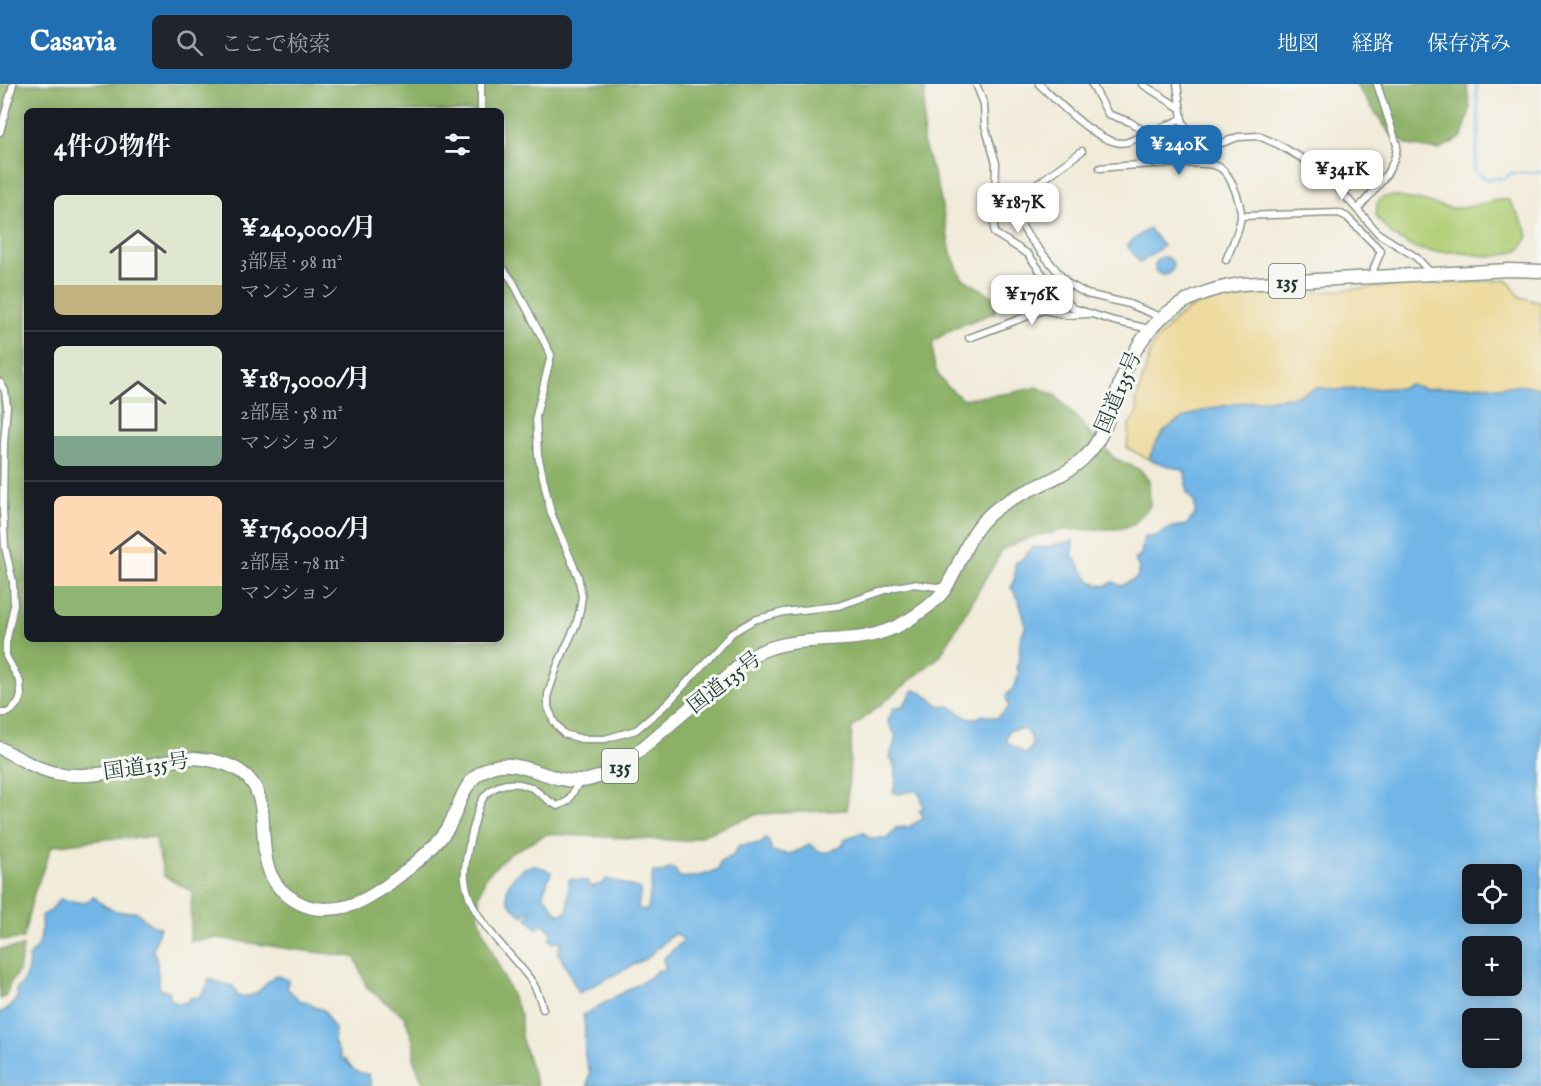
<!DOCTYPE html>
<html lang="ja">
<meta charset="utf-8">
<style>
body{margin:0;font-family:"IM FELL English","Noto Serif JP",serif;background:#20242c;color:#f1f3f6;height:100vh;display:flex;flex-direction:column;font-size:22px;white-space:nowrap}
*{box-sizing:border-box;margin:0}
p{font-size:20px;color:#9ea1a6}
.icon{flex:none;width:33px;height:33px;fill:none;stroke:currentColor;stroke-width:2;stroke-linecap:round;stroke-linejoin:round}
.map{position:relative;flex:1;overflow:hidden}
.side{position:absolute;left:24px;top:24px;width:480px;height:534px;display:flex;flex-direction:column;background:#171b24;border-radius:9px;box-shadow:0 3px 15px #0003}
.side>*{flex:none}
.fabs{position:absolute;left:1462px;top:780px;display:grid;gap:12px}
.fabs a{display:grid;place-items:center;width:60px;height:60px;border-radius:9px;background:#171b24;box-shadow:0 3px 15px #0003;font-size:30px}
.price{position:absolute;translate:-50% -51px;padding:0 14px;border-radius:12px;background:#fff;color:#222;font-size:20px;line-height:39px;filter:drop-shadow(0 2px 3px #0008)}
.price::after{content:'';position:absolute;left:50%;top:36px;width:18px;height:14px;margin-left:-9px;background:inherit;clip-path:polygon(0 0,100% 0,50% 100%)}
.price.on{background:#1f6fb2;color:#fff}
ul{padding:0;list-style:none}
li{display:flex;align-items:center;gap:18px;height:150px;padding:0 30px}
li+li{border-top:2px solid #363941}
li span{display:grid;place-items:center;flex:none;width:168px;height:120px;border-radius:9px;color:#555}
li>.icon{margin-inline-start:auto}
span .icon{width:72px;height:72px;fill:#fffc;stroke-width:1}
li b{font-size:26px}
h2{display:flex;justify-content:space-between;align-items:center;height:72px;padding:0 30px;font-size:26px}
header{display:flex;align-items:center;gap:36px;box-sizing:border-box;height:84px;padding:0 30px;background:#1f6fb2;color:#fff}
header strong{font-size:28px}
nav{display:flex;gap:33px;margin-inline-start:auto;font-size:21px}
.search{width:420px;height:54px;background:#20242c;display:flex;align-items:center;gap:15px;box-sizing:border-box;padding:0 21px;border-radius:9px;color:#9ea1a6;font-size:22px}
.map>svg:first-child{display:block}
</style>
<header>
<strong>Casavia</strong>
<div class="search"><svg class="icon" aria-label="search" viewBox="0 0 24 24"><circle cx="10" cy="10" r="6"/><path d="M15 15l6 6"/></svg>ここで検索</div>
<nav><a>地図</a><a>経路</a><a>保存済み</a></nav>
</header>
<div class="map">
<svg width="1541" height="1002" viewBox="0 0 1541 1002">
<rect width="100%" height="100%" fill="#f6f6f2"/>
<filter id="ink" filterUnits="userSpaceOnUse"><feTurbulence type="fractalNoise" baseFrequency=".0167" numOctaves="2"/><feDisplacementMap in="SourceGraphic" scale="12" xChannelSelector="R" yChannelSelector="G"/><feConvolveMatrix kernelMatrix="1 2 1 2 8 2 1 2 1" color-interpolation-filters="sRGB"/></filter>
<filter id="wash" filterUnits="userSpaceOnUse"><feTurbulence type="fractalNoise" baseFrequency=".008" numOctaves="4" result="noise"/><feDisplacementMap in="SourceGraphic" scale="24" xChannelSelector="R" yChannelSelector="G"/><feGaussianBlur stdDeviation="1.35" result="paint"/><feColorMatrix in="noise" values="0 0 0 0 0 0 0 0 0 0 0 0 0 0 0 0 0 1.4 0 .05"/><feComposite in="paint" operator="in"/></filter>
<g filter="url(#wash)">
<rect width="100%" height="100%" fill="#f1ebd9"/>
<path fill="#b0ce75" stroke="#688654" stroke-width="1.5" d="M1394 112C1403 114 1412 115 1422 117 1434 120 1445 125 1458 124 1475 124 1494 113 1509 116L1526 144 1528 153 1520 166 1499 172H1488L1454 168H1432L1414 164 1392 151 1376 132 1377 119 1383 113Z"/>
<path fill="#8cb166" stroke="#56774d" stroke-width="1.5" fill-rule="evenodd" d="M0 0H925L923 58 939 107 951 169 962 194 993 212 997 221 994 229 956 243 933 257C931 290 939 295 962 315L1011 309 1037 303 1055 311 1114 374 1141 386 1149 397 1150 422 1133 441 1117 445 1065 446 1031 453 1003 465 940 572 852 644 847 726 758 730 687 757 547 750 509 770 486 792 479 812 478 829 484 849 521 932V953L537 1002H424L414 977V960L405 933 367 904 355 873 291 865 218 854 190 857 192 807 164 792 155 753 105 755 52 762 33 812 23 855 0 856ZM27 27H501V555H27Z
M1355 0H1467L1470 25 1462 53 1439 66 1408 61 1389 48Z
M23 863 19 887 11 898 5 913 0 915V865Z"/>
<path fill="#eeda9e" stroke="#868c69" stroke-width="1.5" d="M1507 196 1520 213 1541 219V305L1527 301 1494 303 1486 301 1425 305 1410 300 1400 304 1330 306 1315 305 1296 312 1237 319 1150 371V376L1127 364 1129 341 1138 328 1136 318 1152 262 1176 234 1189 225 1205 218 1231 211 1279 208 1308 209 1387 202Z"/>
<path fill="#71b6e7" stroke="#487a8e" stroke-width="1.5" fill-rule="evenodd" d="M1149 144 1163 162 1140 179 1127 161Z
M1155 182a9 9 0 1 1 18 0a9 9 0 1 1-18 0Z
M1410 300 1425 305 1486 301 1494 303 1527 301 1541 305V1002H587L590 987C580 970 588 949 583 931L649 894 658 886 663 887 666 884 663 875 684 856 675 849 647 874 579 909 558 868 562 858 558 857 554 859 549 855 552 848 543 840 537 845 527 834 532 828 530 826 523 832C518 828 512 824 509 818 501 803 517 784 532 782 539 781 545 785 551 788L544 807V812C551 818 553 826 560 831L568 826 569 795 587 797 592 803 603 799 607 795 641 805 638 824 645 827 648 824 653 788 661 789 670 784 675 786 679 793C693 795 706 791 719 785L720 778 733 772 739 761 762 759 765 754 768 756 772 767C787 773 796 769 810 760 824 773 829 769 844 760L845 755 863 748 869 754H888L896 744 909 743 924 734 919 726 923 724 921 713 916 706 898 710 893 708C898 694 897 686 890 673L896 653 888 637 894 624 903 622 914 606 919 607 941 622H950L967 634H978L983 631 997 634 1009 623 1006 612 1015 602 1019 588 1016 583C1023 571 1018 568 1020 556 1020 551 1025 548 1025 543 1026 535 1017 509 1011 504L1015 493V479L1021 476 1033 463C1049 466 1056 458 1071 458L1073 456 1074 462 1072 471C1083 486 1093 511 1114 498L1121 502 1137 494 1139 484 1135 476 1141 471 1144 452 1154 453 1173 443 1187 441 1195 430V419L1187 409 1185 387 1150 376C1150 369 1153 365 1156 359 1176 318 1257 319 1296 312 1303 310 1310 306 1317 304 1323 303 1329 306 1335 306 1357 305 1378 305 1400 304ZM1023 645 1031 652 1032 663 1025 670 1006 657 1009 646ZM1512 790V830H1473V790ZM1473 862H1512V902H1473ZM1473 934H1512V974H1473Z
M94 813C107 826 118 830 136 827 143 834 150 843 160 843L153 867C160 876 155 892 161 906L169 907V914L177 919H186L190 914 199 913 208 902 209 894 221 900 233 902 238 912C259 914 261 904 275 891L288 896 287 904 300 917H306L314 923 324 926 329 936 335 945 334 958 342 975 346 976C351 985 357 990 368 990L372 1002H0V928L9 925 18 912 16 906C26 897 29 886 29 873 43 858 42 852 41 832L49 828 60 815 84 819Z"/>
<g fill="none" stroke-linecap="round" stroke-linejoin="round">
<path stroke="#71b6e7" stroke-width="2" d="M1476 0 1479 43 1475 85 1477 90 1488 95 1506 94 1511 89 1541 88"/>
</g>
</g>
<g filter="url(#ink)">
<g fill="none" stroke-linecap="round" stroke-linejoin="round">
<g stroke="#889486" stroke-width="9">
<path id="street" d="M481 0V27
M976 0 984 20 985 42 996 79 994 149 1028 170 1046 195 1073 224 1114 237 1150 245
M1039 0C1056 16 1103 66 1128 58L1182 35
M1092 0 1108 30 1130 38 1147 49
M1142 0 1180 24
M1177 0 1182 35 1186 46 1190 51 1210 58 1222 59 1238 53 1259 52 1279 61 1305 76 1331 96 1379 150 1416 173 1431 189
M0 48 13 0
M1082 67 1036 101 1022 115 1019 126 1020 139 1028 152 1067 199 1087 210 1129 220 1161 233
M1100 84C1121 82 1203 75 1219 83 1231 89 1241 119 1241 132 1240 146 1231 163 1226 176
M1358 125C1373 107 1396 86 1397 61L1377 0
M1241 132 1339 129 1347 133 1381 167 1374 184 1373 193
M501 182 512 196 551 271 536 332 538 371 551 429 578 492 582 512 580 526 576 541 558 580 548 610V623L554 638 564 650 582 655H605L636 646 667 620 732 549 754 536 784 528 838 522 895 503 913 500 945 504
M969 254 1044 226 1067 231 1089 230
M0 298 5 307 7 322 4 360 3 426 5 463 13 498 14 521 6 559V572L20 598 21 611 19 618 12 626 7 629H0
M543 925C540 914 537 904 530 895 508 865 470 836 465 796 463 780 474 740 479 723 486 701 511 694 532 704 541 709 548 718 558 722L568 717 579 698"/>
</g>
<g stroke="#889486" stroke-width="15">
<path id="highway" d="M0 664C18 674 35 684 55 689 99 698 150 677 194 674 305 683 234 771 287 811 298 820 312 825 325 825 339 825 353 822 365 815 389 802 434 767 448 744 459 725 462 699 483 687 514 668 548 699 580 697 595 696 606 690 619 684 651 657 683 629 716 602 732 589 747 572 767 565 815 548 859 566 907 537 921 528 936 518 945 505 960 482 966 454 986 434 1012 407 1054 401 1082 376 1102 358 1109 333 1117 308 1138 244 1174 210 1241 200L1509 186 1541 187"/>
</g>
<use href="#street" stroke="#fff" stroke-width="6"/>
<use href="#highway" stroke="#fff" stroke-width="12"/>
</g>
</g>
<g text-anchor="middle" stroke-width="6" stroke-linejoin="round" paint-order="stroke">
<g fill="#f6f6f2" stroke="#60746d" stroke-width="1.5">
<rect x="1269" y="180" width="36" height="34" rx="4.5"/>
<rect x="602" y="665" width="36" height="34" rx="4.5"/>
</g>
<g font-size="20" font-weight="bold" fill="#1f3d34">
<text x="1287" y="204">135</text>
<text x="620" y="689">135</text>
</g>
<g font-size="21" fill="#1f3d34" stroke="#f6f6f2">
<text transform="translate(1118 308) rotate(-67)" y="7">国道135号</text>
<text transform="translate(724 598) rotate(-38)" y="7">国道135号</text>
<text transform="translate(146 682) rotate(-8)" y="7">国道135号</text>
</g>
</g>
</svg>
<div class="fabs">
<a><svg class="icon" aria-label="locate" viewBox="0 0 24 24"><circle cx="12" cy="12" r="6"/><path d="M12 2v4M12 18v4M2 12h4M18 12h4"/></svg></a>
<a>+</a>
<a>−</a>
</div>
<b class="price on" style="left:1179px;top:92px">¥240K</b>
<b class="price" style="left:1342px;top:117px">¥341K</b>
<b class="price" style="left:1018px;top:150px">¥187K</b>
<b class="price" style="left:1032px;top:242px">¥176K</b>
<section class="side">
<h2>4件の物件<svg class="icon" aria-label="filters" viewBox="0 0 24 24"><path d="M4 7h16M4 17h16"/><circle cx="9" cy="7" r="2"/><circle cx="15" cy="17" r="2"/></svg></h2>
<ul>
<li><span style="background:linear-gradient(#dfe7d0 75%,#c2b280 0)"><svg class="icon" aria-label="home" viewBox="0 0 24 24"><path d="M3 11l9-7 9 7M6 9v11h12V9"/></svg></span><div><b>¥240,000/月</b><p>3部屋 · 98 m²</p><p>マンション</p></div></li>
<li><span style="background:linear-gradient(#dfe7d0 75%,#7fa58c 0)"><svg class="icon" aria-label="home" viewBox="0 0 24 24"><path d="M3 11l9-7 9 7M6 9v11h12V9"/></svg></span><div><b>¥187,000/月</b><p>2部屋 · 58 m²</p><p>マンション</p></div></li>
<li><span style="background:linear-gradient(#ffd9b3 75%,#8fb573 0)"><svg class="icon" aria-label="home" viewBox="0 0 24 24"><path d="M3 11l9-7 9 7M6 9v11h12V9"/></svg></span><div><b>¥176,000/月</b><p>2部屋 · 78 m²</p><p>マンション</p></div></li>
</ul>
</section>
</div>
